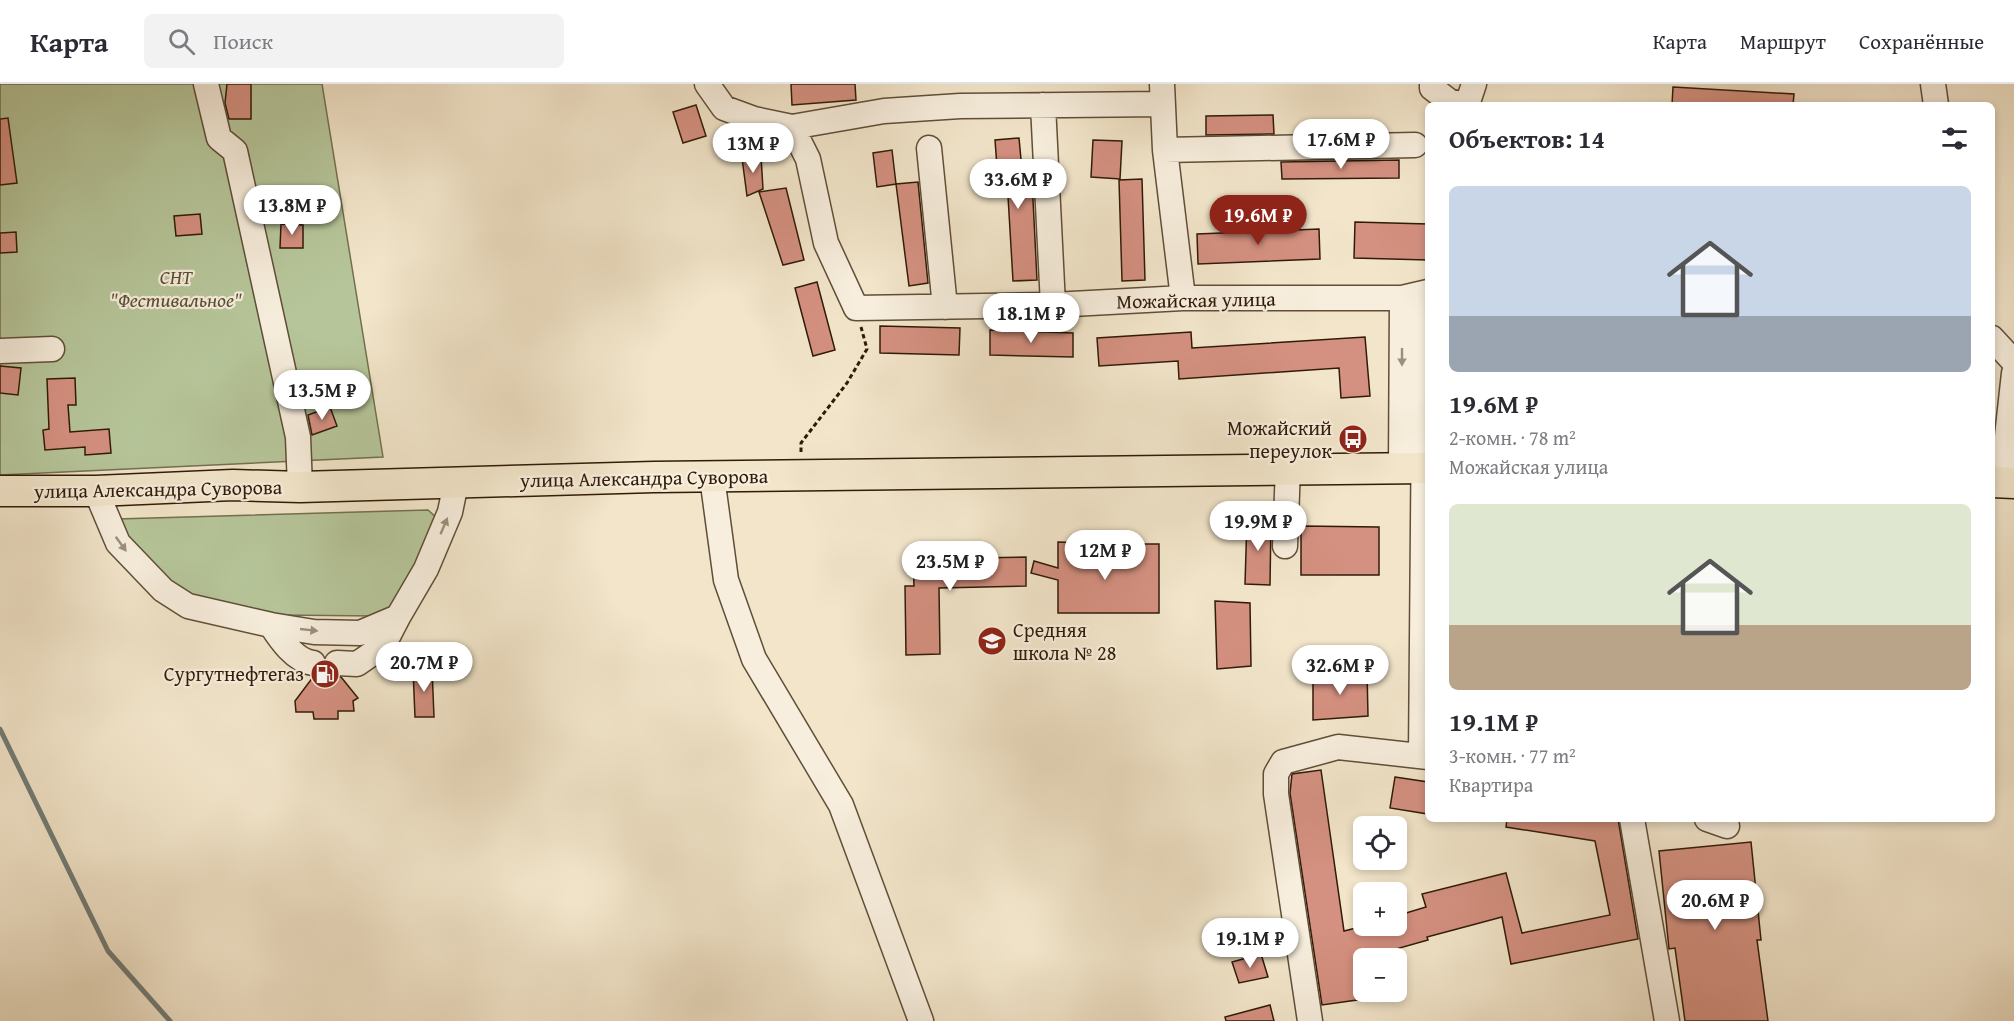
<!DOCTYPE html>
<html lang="ru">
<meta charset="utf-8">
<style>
body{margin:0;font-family:"Gentium Book Plus",serif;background:#f2f2f3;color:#2b2b33;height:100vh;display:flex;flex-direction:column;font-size:22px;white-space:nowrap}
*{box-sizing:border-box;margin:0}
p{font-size:20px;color:#7c7c81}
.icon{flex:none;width:33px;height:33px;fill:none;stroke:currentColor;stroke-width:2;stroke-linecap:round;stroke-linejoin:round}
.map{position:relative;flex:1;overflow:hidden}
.sheet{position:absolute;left:1425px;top:18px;width:570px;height:720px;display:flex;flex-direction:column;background:#fff;border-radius:9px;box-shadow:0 3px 9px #0003}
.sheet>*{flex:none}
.buttons{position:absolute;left:1353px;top:732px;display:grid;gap:12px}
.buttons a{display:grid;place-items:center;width:54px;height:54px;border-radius:9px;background:#fff;box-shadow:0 3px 9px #0003;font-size:30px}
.price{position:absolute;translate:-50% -51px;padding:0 14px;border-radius:21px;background:#fff;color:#222;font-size:20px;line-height:39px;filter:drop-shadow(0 2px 3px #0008)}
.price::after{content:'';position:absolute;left:50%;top:36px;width:18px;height:14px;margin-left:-9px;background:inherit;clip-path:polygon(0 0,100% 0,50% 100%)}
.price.on{background:#8f2418;color:#fff}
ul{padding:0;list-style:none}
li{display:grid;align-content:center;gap:12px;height:318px;padding:0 24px}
li span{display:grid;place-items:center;height:186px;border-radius:9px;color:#555}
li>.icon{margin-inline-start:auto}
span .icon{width:108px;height:108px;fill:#fffc;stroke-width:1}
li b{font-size:26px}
h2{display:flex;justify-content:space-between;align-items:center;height:72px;padding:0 24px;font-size:26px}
header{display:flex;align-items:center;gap:36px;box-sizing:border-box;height:84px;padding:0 30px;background:#fff;border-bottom:2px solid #e1e1e2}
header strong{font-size:28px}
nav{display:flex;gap:33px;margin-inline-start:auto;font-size:21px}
.search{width:420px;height:54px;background:#f2f2f3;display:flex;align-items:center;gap:15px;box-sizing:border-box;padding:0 21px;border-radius:9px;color:#7c7c81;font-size:22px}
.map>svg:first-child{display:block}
</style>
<header>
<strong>Карта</strong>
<div class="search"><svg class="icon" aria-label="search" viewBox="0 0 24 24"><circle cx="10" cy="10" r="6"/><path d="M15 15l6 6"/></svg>Поиск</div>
<nav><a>Карта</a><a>Маршрут</a><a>Сохранённые</a></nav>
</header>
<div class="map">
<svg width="2014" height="937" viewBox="0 0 2014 937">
<rect width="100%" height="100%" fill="#f2e5ca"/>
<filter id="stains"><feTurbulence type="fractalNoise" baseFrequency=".00333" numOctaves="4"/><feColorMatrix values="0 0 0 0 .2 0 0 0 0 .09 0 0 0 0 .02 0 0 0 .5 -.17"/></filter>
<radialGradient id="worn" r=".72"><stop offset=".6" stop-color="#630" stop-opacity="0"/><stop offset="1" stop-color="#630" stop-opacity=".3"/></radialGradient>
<path fill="#b6c69a" stroke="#737051" stroke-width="1.5" d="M0 0H322L383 373 0 391Z
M428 426 438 435 400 518 376 532 183 530 147 493 117 435Z"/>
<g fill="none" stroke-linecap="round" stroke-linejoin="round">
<path stroke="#737c77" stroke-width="5" d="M0 645 108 867 170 937"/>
</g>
<path fill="#d49080" stroke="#301b08" stroke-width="1.5" d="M227 0H251V35H229L225 19Z
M791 0H855L856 16 792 21Z
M1673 3 1794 10 1793 21H1672Z
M696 21 706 52 683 59 673 28Z
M1273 31 1274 50 1206 51V32Z
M8 34 17 99 0 101V35Z
M1019 54 1023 97 1032 96 1037 196 1013 197 1007 95 998 96 995 56Z
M1093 56 1122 57 1120 95 1091 93Z
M892 66 896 100 877 103 873 69Z
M761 72 763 105 747 112 742 74Z
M1399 76V94L1282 95 1281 78Z
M1142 95 1145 196 1122 197 1119 96Z
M918 98 928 199 909 202 896 100Z
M786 104 804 176 783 181 759 108Z
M200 130 202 150 176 152 174 132Z
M1355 138 1428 140V176L1354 174Z
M281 140 303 141V164H280Z
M1319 145 1320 175 1198 180 1197 150Z
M16 148 17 168 0 169V149Z
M817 198 835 266 813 272 795 204Z
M880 242 960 244 959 271 880 269Z
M990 246 1073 249V273L990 271Z
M1191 248 1192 264 1365 253 1370 312 1341 314 1339 284 1179 295 1178 277 1099 282 1097 254Z
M0 282 21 284 18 311 0 309Z
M75 294 76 321H68L70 348 109 345 111 369 85 371V363L45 366 43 346 49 345 47 295Z
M330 323 337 342 312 351 308 331Z
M1247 435 1271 436 1270 501 1245 500Z
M1301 442 1379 443V491H1301Z
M1058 458 1088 459V481H1131V460H1159V529H1058V496L1031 489 1034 477 1058 484Z
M1026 473V502L939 504 940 570 906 571 905 502H914L913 475Z
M1215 517 1250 519 1251 582 1217 585Z
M432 584 434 633H415L413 585Z
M325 586 330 591 341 593 358 614 353 617 354 627H338V635H314L313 628H296L295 617 313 593Z
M1367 587 1368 632 1313 636V592Z
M1321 686 1344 847 1364 842H1396V832L1426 823 1422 810 1506 789 1522 849 1610 831 1595 757 1506 743 1507 735H1618L1638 855 1511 880 1502 833 1427 853 1428 856 1364 874V915L1322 921 1290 709 1292 690Z
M1395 693 1428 698V730L1390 724Z
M1751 758 1761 856H1757L1768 937H1685L1675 864 1669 865 1659 767Z
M1261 870 1268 893 1239 899 1232 878Z
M1270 921 1274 937H1226L1225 933Z"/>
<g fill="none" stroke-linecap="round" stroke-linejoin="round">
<g stroke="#604e38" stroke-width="27">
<path id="minor" d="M206 0 219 54 235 67 298 353 300 403
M707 0 724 24 754 35 792 43 808 75 826 159 856 224 1053 221 1183 214H1402L1428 208
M1162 0 1165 66 1183 214
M1432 0V4L1449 17 1463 21
M1933 0 1936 21
M1043 21 1053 221
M1467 21 1474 0
M792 43 884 27 960 22 1162 20
M929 64 945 223
M1165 66 1415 61
M1992 254 2014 278
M0 267 52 265
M1401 384 1402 214
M712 393 726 496 754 575 841 721 921 937
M2002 398 2014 289
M96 407 118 459 163 506 188 522 271 541 314 548 360 549 398 533 426 485 450 428 456 399
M1285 462 1288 383
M271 541C280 555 295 577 313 579
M337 579 357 580 383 562 398 533
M1421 672 1425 211
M1632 735 1667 937
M1707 735 1727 742
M1310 937 1276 710V690L1283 678 1338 663 1428 673"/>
</g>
<g stroke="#301b08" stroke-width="33">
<path id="major" d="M1992 398 2014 399
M0 407H96L233 401 300 403 654 393 1428 384"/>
</g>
<path stroke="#301b08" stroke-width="3" stroke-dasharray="4.5 3" stroke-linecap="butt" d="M801 368V359L847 299 867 265 861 243"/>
<use href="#minor" stroke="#f7eedd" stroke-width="24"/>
<use href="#major" stroke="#f2e5ca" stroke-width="30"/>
</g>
<defs><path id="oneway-solid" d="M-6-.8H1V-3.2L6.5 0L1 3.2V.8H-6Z" transform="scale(1.5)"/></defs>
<g fill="#9d8f7d">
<use href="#oneway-solid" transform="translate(1402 273) rotate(90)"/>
<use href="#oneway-solid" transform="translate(444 442) rotate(-67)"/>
<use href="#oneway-solid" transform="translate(121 460) rotate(54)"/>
<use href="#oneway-solid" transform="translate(309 546) rotate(6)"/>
</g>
<defs>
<g id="bus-disc" transform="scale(1.5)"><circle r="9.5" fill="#8f2418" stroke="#f7eedd"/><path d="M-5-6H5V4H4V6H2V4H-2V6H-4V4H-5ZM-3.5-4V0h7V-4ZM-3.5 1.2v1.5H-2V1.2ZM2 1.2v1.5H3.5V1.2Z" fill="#fff"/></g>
<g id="school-disc" transform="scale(1.5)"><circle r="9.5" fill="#8f2418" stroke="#f7eedd"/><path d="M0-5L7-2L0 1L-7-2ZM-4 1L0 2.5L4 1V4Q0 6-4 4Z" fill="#fff"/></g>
<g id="fuel-disc" transform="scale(1.5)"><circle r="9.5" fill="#8f2418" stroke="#f7eedd"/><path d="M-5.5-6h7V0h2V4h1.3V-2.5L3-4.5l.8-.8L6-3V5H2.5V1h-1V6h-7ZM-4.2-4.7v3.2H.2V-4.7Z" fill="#fff"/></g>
</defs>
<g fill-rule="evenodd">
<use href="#bus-disc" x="1353" y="355"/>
<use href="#school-disc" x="992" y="557"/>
<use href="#fuel-disc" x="325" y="590"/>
</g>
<g text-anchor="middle" stroke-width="4.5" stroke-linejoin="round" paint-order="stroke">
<g font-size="20" font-style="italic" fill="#584e34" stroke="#f7eedd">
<text x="176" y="200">СНТ<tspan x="176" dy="23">"Фестивальное"</tspan></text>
</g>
<g font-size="20" fill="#301b08" stroke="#f7eedd">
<text transform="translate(1196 216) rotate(-1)" y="7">Можайская улица</text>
<text transform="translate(644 394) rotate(-1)" y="7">улица Александра Суворова</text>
<text transform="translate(158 405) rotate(-1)" y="7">улица Александра Суворова</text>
</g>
<g font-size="20" fill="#301b08" stroke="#f7eedd" text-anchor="end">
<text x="1332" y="351">Можайский<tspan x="1332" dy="23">переулок</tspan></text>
<text x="1013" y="553" text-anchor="start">Средняя<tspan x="1013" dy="23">школа № 28</tspan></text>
<text x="304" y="597">Сургутнефтегаз</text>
</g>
</g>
<rect width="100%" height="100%" filter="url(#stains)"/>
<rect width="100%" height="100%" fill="url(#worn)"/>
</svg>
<div class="buttons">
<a><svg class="icon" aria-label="locate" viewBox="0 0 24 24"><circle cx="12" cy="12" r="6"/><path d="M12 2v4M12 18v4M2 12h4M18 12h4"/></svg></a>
<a>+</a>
<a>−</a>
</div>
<b class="price" style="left:1341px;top:86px">17.6M ₽</b>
<b class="price" style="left:753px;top:90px">13M ₽</b>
<b class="price" style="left:1018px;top:126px">33.6M ₽</b>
<b class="price" style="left:292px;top:152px">13.8M ₽</b>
<b class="price on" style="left:1258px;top:162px">19.6M ₽</b>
<b class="price" style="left:1031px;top:260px">18.1M ₽</b>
<b class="price" style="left:322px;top:337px">13.5M ₽</b>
<b class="price" style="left:1258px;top:468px">19.9M ₽</b>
<b class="price" style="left:1105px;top:497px">12M ₽</b>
<b class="price" style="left:950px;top:508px">23.5M ₽</b>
<b class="price" style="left:424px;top:609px">20.7M ₽</b>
<b class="price" style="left:1340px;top:612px">32.6M ₽</b>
<b class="price" style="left:1715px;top:847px">20.6M ₽</b>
<b class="price" style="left:1250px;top:885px">19.1M ₽</b>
<section class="sheet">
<h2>Объектов: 14<svg class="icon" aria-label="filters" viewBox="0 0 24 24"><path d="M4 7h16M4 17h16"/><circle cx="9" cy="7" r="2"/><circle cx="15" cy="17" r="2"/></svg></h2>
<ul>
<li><span style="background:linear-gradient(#c9d6e8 70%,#9aa5b1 0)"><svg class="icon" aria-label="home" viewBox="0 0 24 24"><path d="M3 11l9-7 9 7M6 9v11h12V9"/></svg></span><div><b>19.6M ₽</b><p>2-комн. · 78 m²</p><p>Можайская улица</p></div></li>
<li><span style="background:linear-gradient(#dfe7d0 65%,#b9a48a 0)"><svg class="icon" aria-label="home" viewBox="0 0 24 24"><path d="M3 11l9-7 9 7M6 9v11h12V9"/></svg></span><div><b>19.1M ₽</b><p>3-комн. · 77 m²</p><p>Квартира</p></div></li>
</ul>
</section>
</div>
